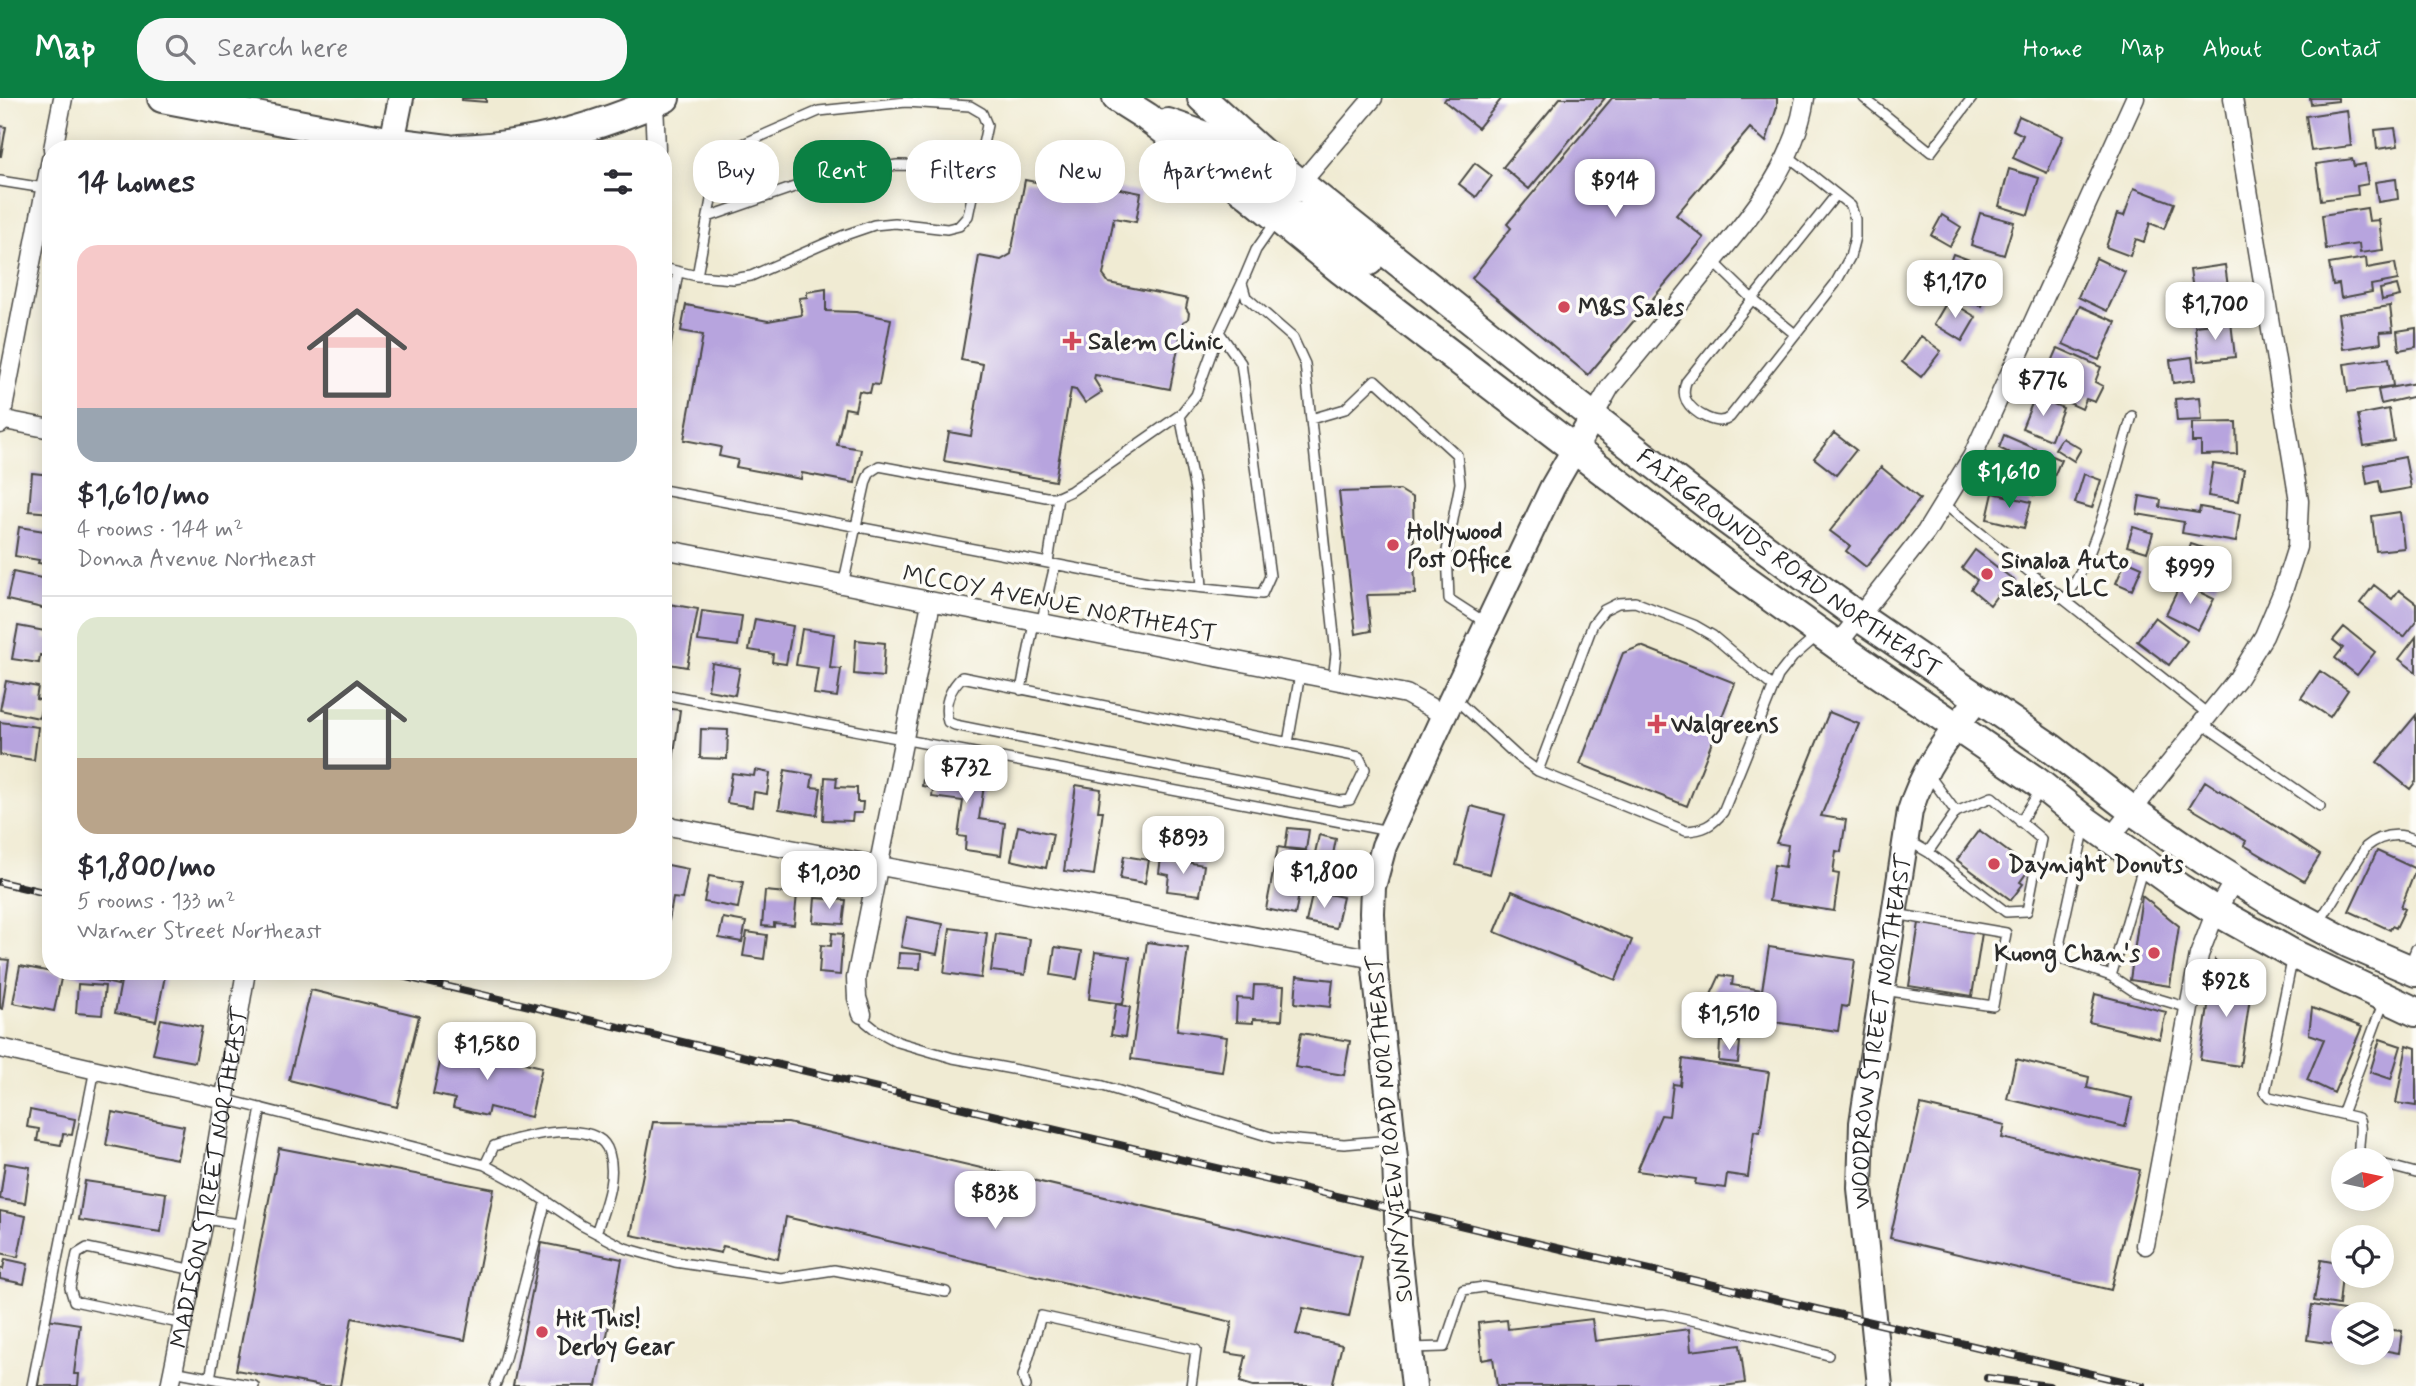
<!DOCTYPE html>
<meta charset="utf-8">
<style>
body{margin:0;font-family:Mynerve,sans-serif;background:#f7f7f7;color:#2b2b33;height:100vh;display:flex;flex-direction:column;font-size:26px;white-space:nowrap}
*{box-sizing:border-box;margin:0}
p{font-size:23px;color:#7c7c81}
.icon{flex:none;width:38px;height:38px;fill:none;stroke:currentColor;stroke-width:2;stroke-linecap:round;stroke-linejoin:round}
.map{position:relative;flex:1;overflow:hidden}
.details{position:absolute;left:42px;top:42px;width:630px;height:840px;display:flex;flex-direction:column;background:#fff;border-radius:28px;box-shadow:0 4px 18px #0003}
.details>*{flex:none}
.guide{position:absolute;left:693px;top:42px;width:665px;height:63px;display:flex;gap:14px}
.needle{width:46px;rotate:81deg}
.tools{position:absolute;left:2331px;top:1050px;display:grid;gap:14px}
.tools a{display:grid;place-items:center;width:63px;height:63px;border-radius:50%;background:#fff;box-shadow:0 4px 18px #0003;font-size:35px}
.price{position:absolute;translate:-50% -60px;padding:0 16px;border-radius:14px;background:#fff;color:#222;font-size:23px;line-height:46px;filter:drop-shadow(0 2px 4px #0008)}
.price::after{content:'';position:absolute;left:50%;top:42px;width:21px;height:16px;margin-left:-10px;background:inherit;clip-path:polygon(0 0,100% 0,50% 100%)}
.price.active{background:#0b8043;color:#fff}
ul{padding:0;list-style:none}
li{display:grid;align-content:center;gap:14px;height:371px;padding:0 35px}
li+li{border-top:2px solid #e1e1e2}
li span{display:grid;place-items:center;height:217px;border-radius:21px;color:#555}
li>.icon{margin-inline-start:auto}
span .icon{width:126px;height:126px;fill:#fffc;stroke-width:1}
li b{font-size:30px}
h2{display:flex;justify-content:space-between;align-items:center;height:84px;padding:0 35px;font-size:30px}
.pill{padding:0 24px;border-radius:28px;background:#fff;box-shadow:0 4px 18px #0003;font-size:24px;line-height:63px}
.pill.active{background:#0b8043;color:#fff}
header{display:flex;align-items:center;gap:42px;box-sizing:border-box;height:98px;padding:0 35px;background:#0b8043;color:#fff}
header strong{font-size:33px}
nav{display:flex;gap:38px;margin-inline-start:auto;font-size:24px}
.search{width:490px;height:63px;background:#f7f7f7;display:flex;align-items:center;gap:18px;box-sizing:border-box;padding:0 24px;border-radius:28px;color:#7c7c81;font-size:26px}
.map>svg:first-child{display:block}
</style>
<header>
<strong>Map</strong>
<div class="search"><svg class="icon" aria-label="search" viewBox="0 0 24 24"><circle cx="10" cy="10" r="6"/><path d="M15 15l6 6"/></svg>Search here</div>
<nav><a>Home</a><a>Map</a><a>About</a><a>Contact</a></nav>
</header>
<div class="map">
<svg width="2416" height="1288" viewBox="0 0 2416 1288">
<rect width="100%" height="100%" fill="#fdfcf7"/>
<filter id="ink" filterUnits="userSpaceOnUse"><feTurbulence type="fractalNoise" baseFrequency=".0143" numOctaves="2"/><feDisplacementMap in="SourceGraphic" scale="14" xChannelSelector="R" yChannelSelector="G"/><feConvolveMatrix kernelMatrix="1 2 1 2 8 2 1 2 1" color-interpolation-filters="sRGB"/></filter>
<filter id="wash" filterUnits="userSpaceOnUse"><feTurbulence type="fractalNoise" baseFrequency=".00686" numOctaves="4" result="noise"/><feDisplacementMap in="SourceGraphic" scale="28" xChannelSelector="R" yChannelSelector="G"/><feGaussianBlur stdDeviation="1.57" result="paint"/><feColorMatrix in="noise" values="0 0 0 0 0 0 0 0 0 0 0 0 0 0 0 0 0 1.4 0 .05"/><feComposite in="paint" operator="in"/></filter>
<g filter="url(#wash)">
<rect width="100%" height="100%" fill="#f0ebd3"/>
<g id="blocks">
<path fill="#b7a4de" d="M462 0H486V4L462 2Z
M1446 0H1502L1478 30 1444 3Z
M1560 0H1605L1529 91 1503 69Z
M1612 0H1777V9L1766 44 1750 30 1676 117 1704 140 1588 277 1472 180 1511 130 1507 126Z
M2310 0H2338V3L2311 6Z
M2347 12 2351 48 2311 53 2306 18Z
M2019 18 2063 38 2047 75 2013 60 2023 37 2013 32Z
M0 28 6 29 1 58H0Z
M2395 30 2398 48 2377 51 2375 32Z
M2352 61 2354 68 2365 66 2368 86 2357 88 2358 97 2321 102 2316 66Z
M1475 65 1492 78 1476 99 1459 86Z
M2009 71 2039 80 2028 117 1999 108Z
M2396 81 2398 101 2378 104 2375 84Z
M1025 82 1094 95 1095 86 1141 95 1136 124 1114 120 1103 177 1109 185 1188 201 1186 210 1189 215 1188 221 1183 224 1170 291 1095 277 1094 281 1102 294 1085 305 1076 292 1071 291 1055 383 944 363 949 334 971 338 983 266 961 262 979 158 1001 162 1011 156Z
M2134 90 2174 105 2164 131 2150 125 2144 144 2136 141 2130 158 2106 149 2117 116 2124 118Z
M2367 110 2369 123 2379 122 2383 152 2360 155 2359 146 2326 151 2322 117Z
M1980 115 2014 124 2004 157 1971 147Z
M1942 117 1961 129 1950 148 1931 137Z
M1953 156 1995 171 1982 208 1953 198 1956 189 1943 184Z
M2096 160 2125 174 2107 213 2078 199Z
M2366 160 2367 170 2395 165 2398 182 2371 187 2372 194 2341 200 2339 186 2333 187 2329 166Z
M2225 167 2231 211 2189 217 2186 193 2193 192 2190 172Z
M2397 187 2400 198 2382 202 2380 191Z
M826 191V213L856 214 891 221 879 287 872 286 870 295 859 293 855 312 845 310 837 347 861 351 855 385 802 375 801 381 736 369 738 362 719 358 721 349 684 342 703 237 681 233 686 207 768 223 802 217 799 200 807 199V194Z
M1948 202 1976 219 1962 243 1934 226Z
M2080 208 2116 224 2099 262 2063 246Z
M2390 208 2393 233 2380 234 2381 245 2343 251 2338 216Z
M2231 224 2235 259 2199 263 2195 228Z
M2416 230V249L2399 252 2397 233Z
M1921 238 1941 253 1921 279 1902 264Z
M2058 250 2101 269 2095 284 2103 288 2095 304 2086 301 2082 311 2049 296 2060 270 2051 266Z
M2192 259 2195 282 2173 285 2170 262Z
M2389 260 2393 288 2348 294 2344 266Z
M2416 285V298L2381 306 2378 292Z
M2035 298 2063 310 2051 342 2022 330Z
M2200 299 2202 322 2177 323 2175 301Z
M2389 311 2394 343 2364 348 2358 317Z
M2236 324 2237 356 2201 357V344H2192V325Z
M1834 335 1856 352 1836 377 1814 360Z
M2004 337 2061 362 2049 390 2040 386 2035 398 2008 386 2020 360 1999 350Z
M2062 340 2081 351 2074 363 2055 351Z
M2405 359 2411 390 2381 395 2379 383 2367 386 2364 367Z
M2213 366 2244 371 2239 403 2208 398Z
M1881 369 1920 401 1866 469 1846 453 1850 448 1830 433Z
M32 375 51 377V415L29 413Z
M2084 376 2101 382 2092 410 2075 405Z
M1400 392 1413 400 1415 496 1367 497 1371 533 1356 536 1339 394Z
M1993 395 2031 404 2024 430 1987 421Z
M2140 398 2161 402 2160 409 2199 415 2200 409 2240 416 2236 444 2182 435 2184 424 2137 416Z
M2400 414 2404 450 2376 453 2372 418Z
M19 429 51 434V467L38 465 39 462 15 458Z
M2133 429 2153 435 2147 454 2127 448Z
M2191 446 2227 458 2216 490 2180 477Z
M1975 452 2015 483 2008 491 2004 488 1990 507 1971 491 1977 482 1962 470Z
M2126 462 2142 469 2132 492 2116 485Z
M13 474 51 482V512L7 502Z
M2181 485 2214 501 2198 532 2166 516Z
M2374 487 2392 501 2399 492 2416 505V524L2404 539 2360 505Z
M663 505 698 511 687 569 663 565Z
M702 513 742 518 738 548 698 543Z
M2155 519 2187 543 2169 567 2137 543Z
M755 521 793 528 786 566 772 564 773 556 749 552Z
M18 528 45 533 44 541 51 542V559L40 557 39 565 12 561Z
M2344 529 2375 554 2357 577 2335 560 2343 550 2333 542Z
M802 531 834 536 830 570 841 571 837 599 814 596 818 570 796 567Z
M2416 539V574L2399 561Z
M856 542 885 545 883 579 854 576Z
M1641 548 1735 585 1687 708 1580 666 1623 555Z
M712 565 740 570 735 597 708 592Z
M2320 573 2348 592 2330 619 2301 600Z
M6 583 38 589 36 601 43 603 39 620 0 612Z
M663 610 680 612 673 663 663 662Z
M1829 614 1859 626 1821 718 1846 722 1841 754 1836 753 1833 775 1839 776 1834 813 1769 803 1774 767 1785 769 1788 747 1776 745Z
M2416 617V683L2410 691 2377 664Z
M0 624 38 629 34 662 0 657Z
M701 631 728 632 727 661 700 660Z
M926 659 952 662 949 682 968 685 970 671 986 674 979 721 1005 725 1001 757 965 752 966 739 958 738 963 703 932 699 933 690 922 688Z
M755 672 770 675 767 696 754 694 752 709 727 705 732 675 754 678Z
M785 672 813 677 811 689 821 690 817 717 779 711Z
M825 679 837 680 836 689 857 690V704H863L862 715H853L852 723 823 722Z
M2205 683 2320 757 2304 783 2244 747 2246 743 2189 709Z
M1076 687 1101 691 1098 713H1103L1094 777 1064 773Z
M1471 708 1505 717 1490 776 1456 767Z
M1018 728 1053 736 1046 770 1011 762Z
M1288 730 1309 732 1306 752 1285 750Z
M1979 732 2030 770 2020 784 2023 786 2011 802 1957 762Z
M1319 737 1336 741 1331 767 1313 764Z
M1278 749 1307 754 1295 817 1266 811Z
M2377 753 2416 771 2401 809 2405 811 2396 830 2392 828 2390 832 2349 813Z
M1124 758 1149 762 1145 785 1120 781Z
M1161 760 1204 767 1200 797 1167 793 1169 777 1159 775Z
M663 766 688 771 682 801 673 800 669 822 663 821Z
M709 778 743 784 738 810 704 804Z
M765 793 797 796 794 827 774 825V829L762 828Z
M1313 793 1343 799 1336 830 1306 824Z
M1512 793 1632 842 1616 882 1495 834Z
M2142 798 2179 828 2170 888 2130 882Z
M815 800 846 802 843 826 813 824Z
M907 819 943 826 937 856 901 849Z
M723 820 746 824 742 844 719 840Z
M1919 825 1982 835 1972 898 1909 888Z
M950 830 987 835 981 880 944 875Z
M747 834 767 837 764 861 743 858Z
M832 835 843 836 840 877 819 875 821 847 831 848Z
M996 836 1030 841 1025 877 991 873Z
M1147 844 1188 850 1177 932 1227 939 1222 974 1131 961Z
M1055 849 1082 853 1077 881 1051 877Z
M1769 849 1855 862 1848 909 1842 908 1838 933 1703 914 1720 877 1733 879 1732 887 1762 892Z
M1095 854 1130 859 1123 906 1089 901Z
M899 855 921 856 920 871 898 870Z
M0 861 9 862 2 911 0 910Z
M2215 862 2251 892 2240 968 2200 962Z
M20 868 62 876 54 913 13 905Z
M70 873H121L118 887 69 876Z
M123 873H166L156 923 115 915Z
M1297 878 1333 882 1330 909 1295 905Z
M78 886 105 888 102 917 76 915Z
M1254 887 1284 888 1282 922 1253 921V925L1236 924 1237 900 1253 901Z
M311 892 419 918 397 1009 289 982Z
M2095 896 2166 914 2160 941 2089 924Z
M1116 906 1130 909 1125 939 1111 937Z
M2312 910 2362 929 2334 995 2307 982 2324 941 2309 936Z
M161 921 202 929 195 964 153 956Z
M1301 935 1350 943 1344 977 1295 969Z
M2380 941 2401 948 2391 981 2370 974Z
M1720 943 1740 944 1738 965 1719 963Z
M444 946 542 969 531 1019 489 1009 487 1018 453 1010 455 1001 433 996Z
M2407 947 2416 950V1008L2396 1005Z
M1683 961 1769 974 1760 1034 1754 1033 1748 1079 1727 1076 1725 1090 1695 1086 1696 1081 1637 1073 1661 1017 1669 1018 1673 986 1680 987Z
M2016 961 2089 979 2087 990 2132 1000 2125 1029 2007 1001Z
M1921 1007 2005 1027 2002 1040 2140 1072 2111 1192 1890 1140Z
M30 1012 75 1021 72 1037 63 1036 61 1047 37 1043 39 1031 27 1029Z
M112 1014 184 1028 177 1061 106 1047Z
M653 1024 788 1025 1362 1159 1349 1219 1303 1210 1296 1236 1342 1247 1332 1288H1253L1240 1284 1246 1258 1226 1255 1232 1224 786 1119 778 1161 723 1148 721 1155 631 1137Z
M279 1050 494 1091 465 1242 352 1220 340 1288H321L236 1272Z
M5 1065 30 1069 25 1105 0 1101Z
M85 1083 166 1095 161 1134 79 1122Z
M0 1113 26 1118 18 1159 0 1155Z
M542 1145 622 1161 597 1288H513Z
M5 1161 28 1166 24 1186 0 1181V1170L3 1171Z
M2321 1162 2343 1166 2339 1207 2314 1203Z
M2312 1207 2350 1213 2349 1216H2343V1247L2307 1242Z
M47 1221 80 1226 74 1276H79L78 1288H38Z
M1592 1221 1595 1243 1689 1231 1691 1253 1740 1247 1745 1285 1724 1288H1497L1493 1260 1482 1262 1478 1225 1507 1222 1508 1231Z
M2382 1231 2402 1233 2399 1255 2382 1252Z"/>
</g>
</g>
<g filter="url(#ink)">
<use href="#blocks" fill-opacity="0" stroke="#494844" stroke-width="2"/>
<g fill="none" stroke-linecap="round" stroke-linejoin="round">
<g stroke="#494844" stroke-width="12">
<path id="lane" d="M1864 0 1931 54 1972 0
M1788 58 1851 108 1855 121V139L1850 159 1835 186 1730 319C1718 330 1693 315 1686 302 1683 296 1684 290 1686 284L1836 97
M0 83 44 90
M708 119 826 78 897 67 978 68
M1277 122 1256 152 1242 185 1246 199 1293 240 1305 266 1336 556 1333 582
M1713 163 1753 202 1795 236
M663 170 697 178 733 181 751 178 842 138 874 127 895 125 947 131 959 128 968 118 987 27 982 15 970 8 906 4 819 13 727 53 717 69 697 178
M663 264 678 174
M1180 317 1195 393 1202 489
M1311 321 1345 311 1375 282 1457 357 1460 385 1447 453 1449 501 1486 525
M663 392 1148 484 1262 496 1270 478 1241 265 1219 234 1242 185
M1944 406 2208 616
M1048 465 1058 399
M843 487 866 383 870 374 879 368 1046 399H1058L1071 393 1180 317 1196 297 1219 234
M2065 502C2100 448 2113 379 2132 318
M1041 526 1055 467
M962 579 1359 659 1365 671 1350 702 1340 703 955 627 948 624C943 606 949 592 962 579Z
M1021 592 1034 525
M663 596 1389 733
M1454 600 1517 658 1538 673 1686 733C1703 732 1712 728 1723 714L1778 578 1793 559 1817 538
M2201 625 2320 708
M1288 645 1300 576
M1538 673 1593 526 1604 512 1618 505 1635 504 1694 527 1713 538 1772 588
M1928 676 1956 714
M2020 724 2040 693
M2085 728 2060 843 2064 862 2111 878 2143 769
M1909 743 1928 754 2006 814 2027 813 2041 741 1992 699 1956 714 1928 754
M2318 826 2366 749C2382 736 2398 734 2416 742
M2293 858 2265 994 2269 999 2358 1020C2364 1031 2356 1046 2360 1059L2370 1062
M2410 866 2416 851
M2111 878 2135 894 2189 910
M1883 892 1993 908 2006 835 1895 816
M862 916 866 924 876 932 898 944 953 960 1103 988 1274 1040 1344 1046 1391 1042
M224 1001 485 1067 520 1086 581 1127 625 1150 675 1164 781 1180 834 1172 946 1194
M2342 1016 2384 903
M2382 1066 2416 1075
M485 1067 494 1048C520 1039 599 1017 609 1055 617 1081 604 1110 596 1135
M204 1121 239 1126
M183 1226 74 1203 70 1190 77 1156 87 1150 194 1172
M1411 1250 1444 1249 1463 1192 1484 1189 1645 1217 1663 1216 1715 1227 1828 1257
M173 1273 254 1288
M210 1280 261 1010
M32 1288 95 971
M495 1288 504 1264 546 1102
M1026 1288 1023 1278 1041 1218 1196 1252 1191 1288"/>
</g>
<g stroke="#494844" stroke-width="21">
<g id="street">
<path d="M53 51 63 0"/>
<path d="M656 51 654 5 659 0"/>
<path d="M1300 86 1373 0"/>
<path d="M1593 319 1610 289C1642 251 1674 212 1705 173 1748 120 1794 71 1805 0"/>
<path d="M0 321 51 331"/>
<path d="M0 326 51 61"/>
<path d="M663 451 1406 596 1444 617"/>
<path d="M1837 547 1926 434 1972 359 2135 0"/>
<path d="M663 727 1374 861"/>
<path d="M2110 740 2238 580 2264 538 2283 493 2297 449 2299 403 2233 0"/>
<path d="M862 916 857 900 856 880 931 505"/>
<path d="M0 950 224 1001"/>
<path d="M2145 1147 2199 857 2216 813 2235 781"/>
<path id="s1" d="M170 1288 205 1118 246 873"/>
</g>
</g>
<g stroke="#494844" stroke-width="28">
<g id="secondary">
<path d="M392 44 401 0"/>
<path d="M1414 1288 1398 1146 1395 1061 1374 861 1372 815 1373 789 1384 748 1444 617 1552 390 1593 319"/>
<path id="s2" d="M1880 1288 1860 1090 1862 1025 1910 713C1924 667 1949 637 1979 600"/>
</g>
</g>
<g stroke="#494844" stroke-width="32">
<g id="primary">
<path d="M162 0 392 44 448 51"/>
<path d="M1117 0 1147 19 1244 93 1341 172 1723 465 1837 547 2036 683 2086 723 2178 789 2216 813 2293 856 2416 914"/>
<path id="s3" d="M1202 0 1267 59 1565 297 1724 420 1859 519 2051 650 2133 713 2204 762 2270 803 2348 845 2416 874"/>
<path d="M1168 25 1205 38 1281 93 1295 90"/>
<path d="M458 51C530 49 599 29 665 0"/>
<path d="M1278 121 1296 117 1307 119 1369 163"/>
</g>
</g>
<use href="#lane" stroke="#fff" stroke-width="9"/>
<use href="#street" stroke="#fff" stroke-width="18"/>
<use href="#secondary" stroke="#fff" stroke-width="24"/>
<use href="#primary" stroke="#fff" stroke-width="28"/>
<g stroke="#2b2b2b" stroke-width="8">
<path id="rail" d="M0 784 51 796
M381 873 2143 1288
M1987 1280 2049 1288"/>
</g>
<use href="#rail" stroke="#fdfcf7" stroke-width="5" stroke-dasharray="16" stroke-linecap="butt"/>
</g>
</g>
<g fill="#d1495b" stroke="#fdfcf7" stroke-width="2.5">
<circle cx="1564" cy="209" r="7"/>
<path d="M1068.5 232.5h7v7h7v7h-7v7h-7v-7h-7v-7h7z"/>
<circle cx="1393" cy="447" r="7"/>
<circle cx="1987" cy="476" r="7"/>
<path d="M1653.5 615.5h7v7h7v7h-7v7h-7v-7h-7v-7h7z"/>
<circle cx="1994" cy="766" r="7"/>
<circle cx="2154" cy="855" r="7"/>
<circle cx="542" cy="1234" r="7"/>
</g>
<g text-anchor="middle" stroke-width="7" stroke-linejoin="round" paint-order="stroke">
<g font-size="24" font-weight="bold" fill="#2b2b2b" stroke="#fdfcf7" text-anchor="start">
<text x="1578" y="217">M&amp;S Sales</text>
<text x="1088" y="251">Salem Clinic</text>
<text x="1407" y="441">Hollywood<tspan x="1407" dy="28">Post Office</tspan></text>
<text x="2001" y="470">Sinaloa Auto<tspan x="2001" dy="28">Sales, LLC</tspan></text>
<text x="1671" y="634">Walgreens</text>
<text x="2008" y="774">Daynight Donuts</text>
<text x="2140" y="863" text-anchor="end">Kuong Chan's</text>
<text x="556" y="1228">Hit This!<tspan x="556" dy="28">Derby Gear</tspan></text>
</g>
<g font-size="24" fill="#2b2b2b" stroke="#fdfcf7">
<text dy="8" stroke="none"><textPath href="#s3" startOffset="749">FAIRGROUNDS ROAD NORTHEAST</textPath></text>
<text transform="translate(1060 505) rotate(11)" y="8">MCCOY AVENUE NORTHEAST</text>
<text dy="8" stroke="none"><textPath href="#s2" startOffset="357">WOODROW STREET NORTHEAST</textPath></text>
<text transform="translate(1389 1031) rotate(-95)" y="8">SUNNYVIEW ROAD NORTHEAST</text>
<text dy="8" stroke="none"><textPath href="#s1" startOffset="212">MADISON STREET NORTHEAST</textPath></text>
</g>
</g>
</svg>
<div class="tools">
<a><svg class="needle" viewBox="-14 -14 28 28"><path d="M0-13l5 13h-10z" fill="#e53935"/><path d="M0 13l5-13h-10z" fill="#7c7c81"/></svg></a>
<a><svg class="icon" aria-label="locate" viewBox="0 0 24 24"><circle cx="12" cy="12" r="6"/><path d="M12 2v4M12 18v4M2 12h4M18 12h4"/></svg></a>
<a><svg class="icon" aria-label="layers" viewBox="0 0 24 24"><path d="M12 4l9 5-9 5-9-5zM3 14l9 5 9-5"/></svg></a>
</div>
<b class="price" style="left:1615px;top:121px">$914</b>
<b class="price" style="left:1955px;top:222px">$1,170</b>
<b class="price" style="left:2215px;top:244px">$1,700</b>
<b class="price" style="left:2043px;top:320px">$776</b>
<b class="price active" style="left:2009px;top:412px">$1,610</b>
<b class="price" style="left:2190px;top:508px">$999</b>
<b class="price" style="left:966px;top:707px">$732</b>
<b class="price" style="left:1183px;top:778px">$893</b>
<b class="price" style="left:1324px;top:812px">$1,800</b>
<b class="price" style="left:829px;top:813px">$1,030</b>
<b class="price" style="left:2226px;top:921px">$928</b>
<b class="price" style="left:1729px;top:954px">$1,510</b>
<b class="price" style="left:487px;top:984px">$1,580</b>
<b class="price" style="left:995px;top:1133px">$838</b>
<div class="guide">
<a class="pill">Buy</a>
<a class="pill active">Rent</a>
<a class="pill">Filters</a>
<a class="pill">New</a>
<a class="pill">Apartment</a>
</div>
<section class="details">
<h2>14 homes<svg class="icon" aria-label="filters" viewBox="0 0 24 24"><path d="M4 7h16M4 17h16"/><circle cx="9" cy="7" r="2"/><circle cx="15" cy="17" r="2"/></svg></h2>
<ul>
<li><span style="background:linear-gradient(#f6c9c9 75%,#9aa5b1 0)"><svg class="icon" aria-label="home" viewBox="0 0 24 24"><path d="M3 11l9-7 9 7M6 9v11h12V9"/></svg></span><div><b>$1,610/mo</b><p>4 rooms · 144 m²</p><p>Donna Avenue Northeast</p></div></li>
<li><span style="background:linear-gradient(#dfe7d0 65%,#b9a48a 0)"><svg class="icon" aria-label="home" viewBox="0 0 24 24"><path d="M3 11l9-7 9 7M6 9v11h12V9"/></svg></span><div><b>$1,800/mo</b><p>5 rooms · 133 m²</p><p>Warner Street Northeast</p></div></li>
</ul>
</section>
</div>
